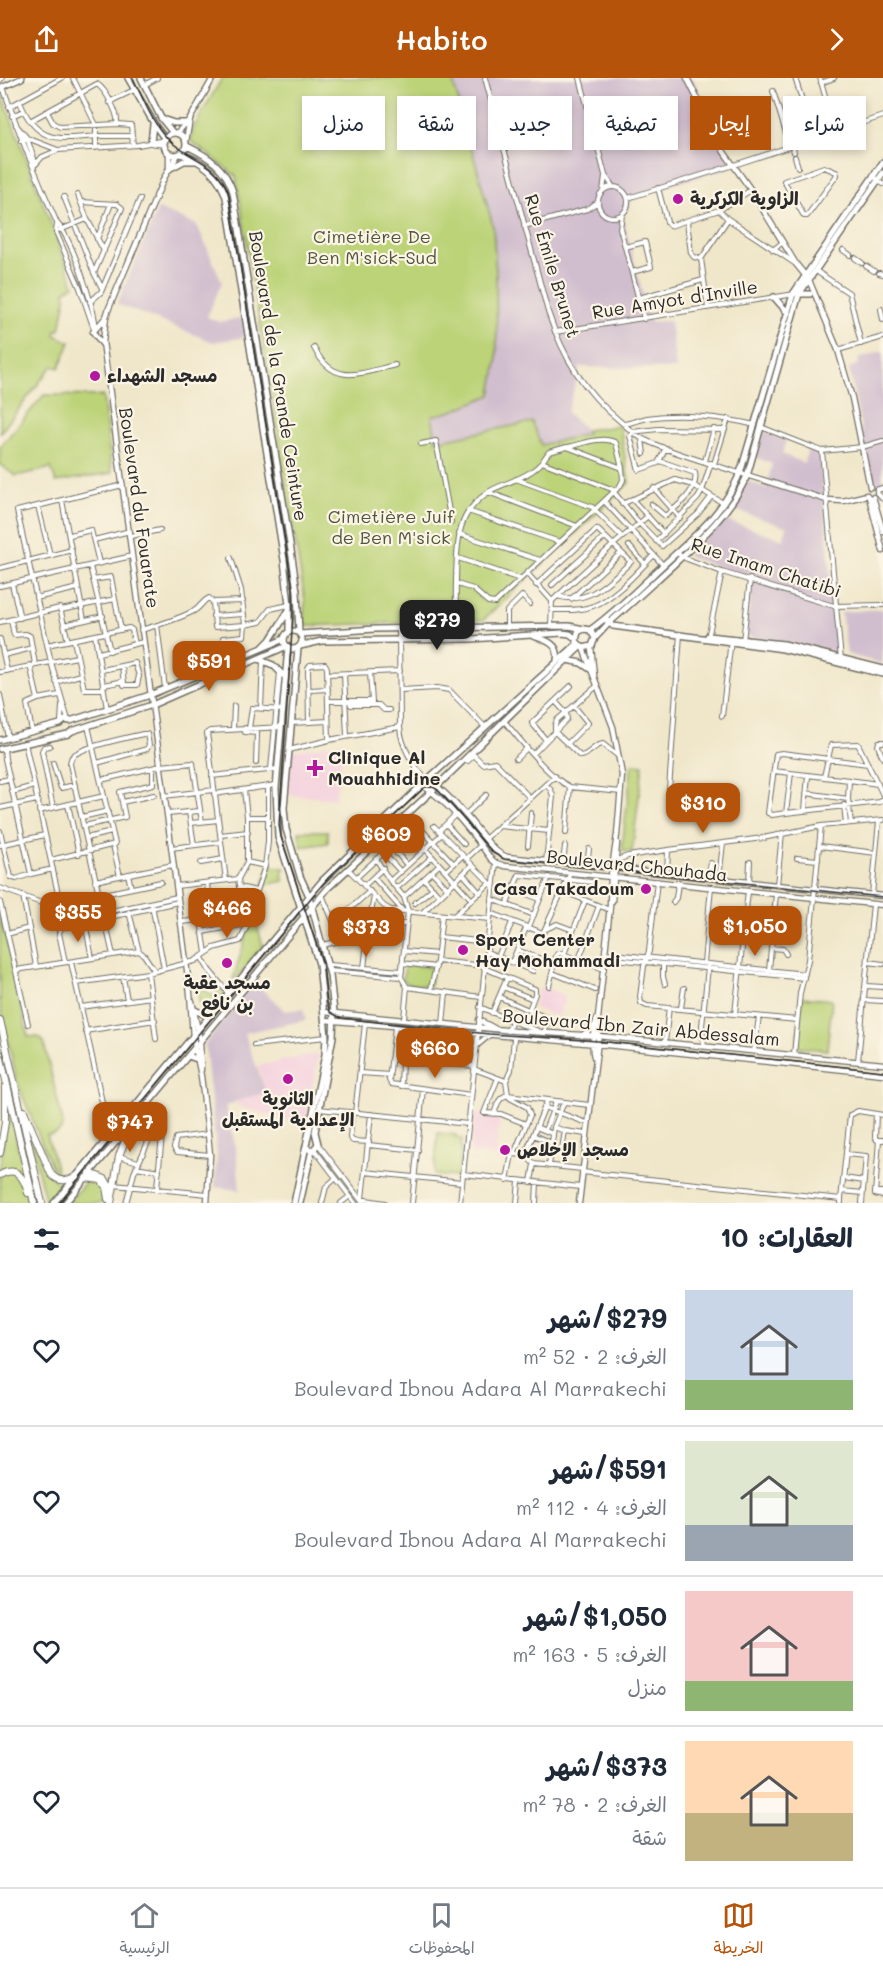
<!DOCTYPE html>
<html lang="ar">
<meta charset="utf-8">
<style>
body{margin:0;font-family:Mali,"Playpen Sans Arabic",sans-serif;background:#f6f6f7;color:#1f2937;direction:rtl;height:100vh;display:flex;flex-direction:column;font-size:22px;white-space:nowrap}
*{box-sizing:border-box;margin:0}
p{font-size:20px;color:#747a83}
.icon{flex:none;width:33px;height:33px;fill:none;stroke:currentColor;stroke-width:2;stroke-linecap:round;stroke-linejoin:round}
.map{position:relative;height:1125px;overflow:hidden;direction:ltr}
.drawer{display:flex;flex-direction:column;background:#fff;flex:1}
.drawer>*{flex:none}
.banner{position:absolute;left:18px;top:18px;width:848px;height:54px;direction:rtl;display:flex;gap:12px}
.price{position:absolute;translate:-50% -51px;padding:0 14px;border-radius:12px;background:#b45309;color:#fff;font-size:20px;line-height:39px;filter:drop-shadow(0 2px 3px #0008)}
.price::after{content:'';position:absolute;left:50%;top:36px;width:18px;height:14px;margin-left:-9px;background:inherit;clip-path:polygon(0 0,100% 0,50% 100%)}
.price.on{background:#222;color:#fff}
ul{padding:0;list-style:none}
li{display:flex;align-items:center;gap:18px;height:150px;padding:0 30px}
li+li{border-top:2px solid #e0e1e3}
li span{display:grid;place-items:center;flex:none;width:168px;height:120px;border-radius:0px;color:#555}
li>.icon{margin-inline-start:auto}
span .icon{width:72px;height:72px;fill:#fffc;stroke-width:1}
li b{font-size:26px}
h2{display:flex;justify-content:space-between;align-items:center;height:72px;padding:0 30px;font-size:26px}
.pill{padding:0 21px;border-radius:0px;background:#fff;box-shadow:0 3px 9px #0003;font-size:21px;line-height:54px}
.pill.on{background:#b45309;color:#fff}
header{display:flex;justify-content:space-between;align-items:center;height:78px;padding:0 30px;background:#b45309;color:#fff;font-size:27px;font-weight:600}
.tab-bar{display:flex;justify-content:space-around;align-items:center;height:84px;border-top:2px solid #e0e1e3;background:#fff;font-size:16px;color:#747a83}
.tab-bar a{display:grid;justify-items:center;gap:3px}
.tab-bar .on{color:#b45309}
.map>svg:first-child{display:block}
</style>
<header><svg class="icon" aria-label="forward" viewBox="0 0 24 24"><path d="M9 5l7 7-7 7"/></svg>Habito<svg class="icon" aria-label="share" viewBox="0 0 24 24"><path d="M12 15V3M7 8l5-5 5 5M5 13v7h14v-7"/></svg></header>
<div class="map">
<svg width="883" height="1125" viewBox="0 0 883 1125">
<rect width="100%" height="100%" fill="#fcf5e5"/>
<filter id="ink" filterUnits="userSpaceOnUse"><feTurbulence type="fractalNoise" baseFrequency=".0167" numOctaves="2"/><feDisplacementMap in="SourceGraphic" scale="12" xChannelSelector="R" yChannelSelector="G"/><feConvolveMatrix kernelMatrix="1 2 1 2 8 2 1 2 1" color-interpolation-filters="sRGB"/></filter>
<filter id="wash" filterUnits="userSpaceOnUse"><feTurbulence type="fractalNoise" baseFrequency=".008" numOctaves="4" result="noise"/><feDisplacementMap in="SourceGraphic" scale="24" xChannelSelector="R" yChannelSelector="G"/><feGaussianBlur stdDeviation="1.35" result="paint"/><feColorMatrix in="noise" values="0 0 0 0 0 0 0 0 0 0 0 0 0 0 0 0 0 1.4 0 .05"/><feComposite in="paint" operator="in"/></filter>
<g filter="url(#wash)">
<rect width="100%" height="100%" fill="#f0e7ca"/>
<path fill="#f4cfde" d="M342 664 343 675 335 721 290 717 288 704 291 677 295 673Z
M541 908 566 918 558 939 533 929Z
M319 975 305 1047 237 1028V1023L266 1014 258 988Z
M475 1035 500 1037 496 1077 470 1075Z"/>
<path fill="#d0bdce" d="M452 0H693L732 89 635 118 623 140 650 244 670 243 676 291 580 289 567 335 586 352 588 356 540 367 534 345 436 363 432 338 452 333 491 317 466 54Z
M158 131 197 147 222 204 207 239 219 244 242 240 246 259 213 264 117 226Z
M883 273V407L879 409 872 403 849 290 859 286 858 281Z
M764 353 786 362 782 376 804 385 808 371 820 376 837 574 745 558 754 499 724 491 687 478 724 442 783 461 787 449 732 431 748 403 766 410 772 386 755 379Z
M883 531V586L847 576 841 534Z
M254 904 285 933 303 931 306 942 244 955 266 1014 237 1023 226 1028 236 1072 240 1112 215 1109 217 1078 205 966Z"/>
<path fill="#bcd378" stroke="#747f52" stroke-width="1.5" d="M222 0H452L493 148 496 195 497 283 491 317 452 333 432 338 436 363 532 344 541 367 587 356 586 352 620 348 629 405 483 542 303 548 305 523 236 98 191 63 193 51Z
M1 14 74 207 65 213 66 219 60 252H56L55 257 70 264 59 290 52 288 0 355Z
M44 317 103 318 112 395 56 404 51 390 16 398 0 387V369Z
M632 686 643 687 632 774 623 773 622 769Z
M299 753H328V765L301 769Z
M269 788 285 790 282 796 284 803 263 807Z
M252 829 263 868 236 901H233L250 846Z
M0 834 28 959C35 958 40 958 44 965L63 1045C62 1055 55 1057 47 1057L57 1094 54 1095 17 1004 0 925Z
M408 887 432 889 430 908 408 906 403 902 405 888Z
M202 910 214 919 221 911 226 916 212 932 204 933 200 929 198 913Z
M802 919 832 922 827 972 797 969Z
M9 1032 21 1080 28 1125H0V1086Z
M26 1045C38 1067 41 1100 66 1109L53 1125H46Z
M438 1055 456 1057V1060L462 1061 459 1099 434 1097Z
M88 1101H96L104 1107 102 1125H68Z"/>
</g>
<g filter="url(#ink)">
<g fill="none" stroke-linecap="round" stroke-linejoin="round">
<g stroke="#706d63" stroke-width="6">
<path id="minor" d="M73 0 96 47V70
M485 0 548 234C563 279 584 314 621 344 628 350 635 357 643 361 674 376 707 384 739 395
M580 0 605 97 613 109
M795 0 806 34 828 28
M820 0 835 53
M821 5 834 0
M144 7 157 0
M3 9C19 56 37 100 57 145 73 163 92 224 96 248
M773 13 790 68
M20 24C37 67 60 61 98 58 110 58 121 58 132 58
M109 24 134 12
M9 29 62 0
M47 34 53 45 60 49 117 46 131 47 133 67
M12 38 23 33
M30 43 97 6C106 12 119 36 117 46
M16 47 27 60 35 84 34 88
M21 63 27 60 58 72 138 67 165 62
M150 65 164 67
M792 68 794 74
M795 79 798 89
M36 86 42 79 56 73
M824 89 836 94 837 97 807 138H804L784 103Z
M873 98 883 106
M598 124a15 15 0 1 1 30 0a15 15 0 1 1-30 0Z
M658 110 667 144 670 148 719 132 751 112
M603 113 605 98
M78 117 87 141 104 173
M64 119 94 195 102 210
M628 120 734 87 883 38
M81 124 117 126 122 130 94 195
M719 132 728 141 796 186
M622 137 620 150 644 241
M687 144 691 175 694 179 701 181
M57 146 56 154 80 210 94 251
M524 148 587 131 598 124
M60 152 87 141
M97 161 111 126
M625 169 645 164 651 189 632 194
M773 172 783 164
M843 172 850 177
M855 180 862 185
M701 181 708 230
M701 181 728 141
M866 188 874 193
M816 193 849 215 861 266
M879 195 883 196
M639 220 703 202
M90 224 101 214 140 121
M881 231 883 242
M555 254 795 216
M314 270C334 309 360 295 395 287
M838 272 883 259
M624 346C632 345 639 342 647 340 680 335 722 339 755 347
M761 349 822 373 862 369 883 363
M642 361 644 376
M421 366 436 363 451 444
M568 369C581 366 604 357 616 365L622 390
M666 370 658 385 639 392 630 358 632 354 658 351 725 352
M822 373 841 582
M705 383 714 351
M714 386 728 341
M516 401 592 429 622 459
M654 410 680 440
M613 413 639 445 662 468 698 436 711 419
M488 414 577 448
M877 415 883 421
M632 421 664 456
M62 422 84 542
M604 423 663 487
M622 426 675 402 693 407 723 425
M651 426 665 438C677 429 699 412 695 395L660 383
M38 428 50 477
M468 433 560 464
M459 456 540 482
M70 457 91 452 99 485
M131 458 160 452
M94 462 130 453
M656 463 698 420 702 413 711 385
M629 468 645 486
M677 475 687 481 722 494 834 528 883 527
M231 480 241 512 245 547 260 544 270 531 289 527
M458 480 520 501
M90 488 110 573
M0 490 72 472
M527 495 552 523
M93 502 111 499 115 521
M12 506 20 540
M457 506 473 511 488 524 495 525 620 408 623 402 622 390 567 369 549 374 542 384
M536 507 597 451 631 484C609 503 589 528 557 518
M552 507 605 459
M0 508 132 478
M36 520 78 510
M571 521 621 475
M213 524 243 523
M61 532 115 521 121 552
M552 532C565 532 580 533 593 528 614 521 638 493 654 477
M213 538 244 536
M11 542 14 557 26 556 30 558 35 586
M0 544 60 530 68 563
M64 547 103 538
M157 547 165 610
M551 548 552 523 613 467 648 438
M456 550C456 525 454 465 463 444 468 431 478 421 490 413 506 404 530 399 542 384L614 412
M507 550V533L522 518 530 526
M399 551 400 649
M141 552C159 547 178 541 194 533 201 529 202 523 209 520L213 524 215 549 245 547 244 558 223 560
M95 557 107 631
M708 560 722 494
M0 561 7 593
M74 562 84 611H103
M743 563 750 501
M47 567 129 550 132 552 135 566
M99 575 143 564
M4 577 32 570
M30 587 38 621 27 626 32 654
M102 592 135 585 139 598 137 607H124L122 588
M0 594 77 579
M370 595 372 624
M327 596 400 593
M344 596 347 658
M56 604 80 597
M104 607 124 603
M597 608 557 642 555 647V654L580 678C589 678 593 667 603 666L618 678
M309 612 328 611
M401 612 437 610 449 612 485 649
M0 617 8 660
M38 621 59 617
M328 623H372
M349 623 351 627H379L384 632H389
M555 623 571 608
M261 630 263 583
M722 638 731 562
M68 642 51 584 17 433 123 407
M504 643C522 663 546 697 570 709L621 714
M61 644 62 627
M309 644 308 590 310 587 325 586 327 590 329 662
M291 645 328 643
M245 650V654L257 655 256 685
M249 650 252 630 283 632
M233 651 234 628
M883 664H879L878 668 883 680
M25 665 64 843 59 855 65 884
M567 666 588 645 574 628
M50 668 44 669 42 673 53 730
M4 670 5 681 31 796 53 791
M289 672 329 662 400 649C401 668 414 689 427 702
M533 676 567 641 566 635 555 623 532 645 546 662
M465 681 468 683 474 677 483 686 495 684 530 720
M516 681 527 670
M53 685 61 710 75 707
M97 685 147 671 149 667 147 656H143C129 659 83 669 74 677 70 680 71 682 70 686L86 760 112 754
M868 686 782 675 776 676 768 735 772 737 786 735 880 724 883 722
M271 691 280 594
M416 691 422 707
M774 693 849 702 848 721 851 745
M212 698 278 691
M824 699 831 667 858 666 883 717
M101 702 160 688 193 685 202 744
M849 702 878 706
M0 703 9 701
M244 712 247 739
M669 712 680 556
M12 714 34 708
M806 715 848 721
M214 716 276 707
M164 718 214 712
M122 724 154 717
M68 727 79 776
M844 727 846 746
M0 730 37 722
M805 732 808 697
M39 733 104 718
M189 734 194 767
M786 735 791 695
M167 736 199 733
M465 737 486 717
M82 739 108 733
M191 745 218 742
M446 746 464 766
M84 748 125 739 120 714 153 706V690
M434 748 493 808
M499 748 549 753
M422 752 454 786
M0 753 11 799 16 801 31 796
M439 753 455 737
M566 755 570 709
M220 757 248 754
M86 760 113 877
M485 761 555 698
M375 766 401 794
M0 767 45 757
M113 767 120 798
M390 767 407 787
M528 768 531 735
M820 768 876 775
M171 770 221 764
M397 776 416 758
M797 780 818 782
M376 781 390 803 404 819
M466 781 481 767
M51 782 115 766 88 648
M617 782 628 778 668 772 763 760 821 748 883 742
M247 784 265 788
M546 784 553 718 551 712 546 707
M201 785 223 781
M563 785 565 768
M587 788 589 771
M348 791 384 828 391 832 490 841
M446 793 462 778
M432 794 448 811
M128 796 131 810
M463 796 480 815
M667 796 668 772
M357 799 408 752 472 822
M708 799 711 785
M374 800 403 833
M238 801 241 823 248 829
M424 801 440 818
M719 801 723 765
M226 802 207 655 210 653 281 649
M95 803 173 787
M390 803 442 756
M657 803 649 873 644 888 640 919 641 925 647 928 797 942
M207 805 210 835
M749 805 750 784
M777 807 782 755
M176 808 238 801 247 784V739H267
M364 808 383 790
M239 809 257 813
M0 810 55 830
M397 810 432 779
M513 811 540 821
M562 813 610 832
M99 817 161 804
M322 817 334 845
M872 817 879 743
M23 818 36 888
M225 820 228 850
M492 821 534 837
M0 824 28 946
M673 824 676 820 678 805
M226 825 241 823
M415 825 433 810
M507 826 519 797 592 804
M152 827 164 891
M54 831 58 846 65 849 178 824
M129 834 139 873 144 877 154 892
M423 834 472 787
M775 834 787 835 790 839
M202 835 227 833
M491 835 543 855 570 796
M455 837 490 805
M64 843 177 819
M181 844 201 842
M85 845 92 880
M528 851 549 799
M546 851 557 846 573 852
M202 854 248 846
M373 854 370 841 374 818
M743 854 755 855 756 852
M7 856 29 850
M440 859 487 864
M339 864 334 845 370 813
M323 867 407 845
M771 870 783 871 786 876
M517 872 552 885 553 892 549 908
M404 873 438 876
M487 874 533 893
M206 875 201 842 203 825 209 822 241 819
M605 875 805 896
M564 876 585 823
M498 879 512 844
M202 880 209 892 228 915
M605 880 804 900
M579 881 599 828
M437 883 485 888
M71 884 106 1042
M512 884 526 850
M868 884 883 886
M402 885 436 889
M704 885 711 809
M663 886V899L665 906
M329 887 402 893
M553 887 557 876 560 875 604 891
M364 890 368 856
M484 890 535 911V916L529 932
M16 892 139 873
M769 892 776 816
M330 893 401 899
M148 895 156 961
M553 895 595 912
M123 899 127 922
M76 905 148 895 195 883 214 870 240 863 248 846V829L257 813 265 788 268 764V708
M866 908 883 909
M407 909 481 919
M503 909 533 921
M431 911 437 883 442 837
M499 919 549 941 544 955 512 943
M864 922 883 923
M81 929 151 919
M480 929 512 943 508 953
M681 930 684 910
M492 935 507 900
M735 936 748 813
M404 941 407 909 401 899 408 833 404 819 439 787
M443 946 446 914
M395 949 389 1002 391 1006 471 1017
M85 953 155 942
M514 960 511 992 506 1003 508 1017 589 1027
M665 964 669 929
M254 967 326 959
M704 968 702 948 708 889
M754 973 759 939
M794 977 800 915 808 882 821 748
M391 981 474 988
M858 983 873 826
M474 991 506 1003
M360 995 390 997
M498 1000 484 1035 501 1036 526 1046
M401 1008 402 982
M544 1029 587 1045
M319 1031 468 1046
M352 1035 350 1060 353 1063 369 1064
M355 1035 365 946
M494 1036C497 1028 498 1019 508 1017L510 1020 527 1029 530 1037 514 1076
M876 1036 875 1059 877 1062H883
M536 1049 553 1056
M554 1049 565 1053 586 1056
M545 1052 556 1024
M208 1056 176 1060 174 1070 177 1074 210 1077
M533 1057 552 1065
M879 1062 875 1116 883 1118
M318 1066 363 1125
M368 1067 418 1072
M529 1067 551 1076
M314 1071 355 1125
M551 1071H562L565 1053
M846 1076 866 1078 862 1125
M119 1078 138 1084
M534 1086 525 1077 547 1023
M549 1088 554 1049 564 1024
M136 1089 159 1093
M365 1094 462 1104
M582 1094 841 1121V1125
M463 1096 580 1109
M844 1100 864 1103
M507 1102 512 1076 525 1077
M531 1104 534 1086 582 1091
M114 1107 208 1116
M842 1113 863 1115
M875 1114H883
M360 1121 385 1125
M362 1121 371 1036
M841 1121 850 1037 858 1033 883 1037
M126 1125 134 1095 154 1051 161 1054 162 1057 157 1110
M322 1125 326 1109 336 1100
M341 1125 350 1118
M412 1125 423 1011
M460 1125 496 785
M517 1125 519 1103
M536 1125 537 1104"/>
</g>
<g stroke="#706d63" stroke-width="7">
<path id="tertiary" d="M687 0 724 74 751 112 796 186 809 202 838 272 852 320 870 409
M3 9 22 0
M177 55 190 41 213 0
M186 63 190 41
M177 78 164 100 109 230 106 239 103 264 167 736 190 915 193 959 201 998 208 1056 210 1077 207 1125
M169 89V76
M103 267 93 254 106 239
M740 395 827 422 843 423 867 417
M877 412 883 410
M869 419 883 473
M873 419 883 453
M591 569 594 597
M427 702C442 708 471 743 482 757 490 766 495 775 507 779L883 818
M422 707C449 724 472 755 491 781L496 785 505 788 883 827
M612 823 617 765
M192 923 200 963 201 992
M324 934 515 953 598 958 883 986
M325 942 597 966 883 996
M479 942 494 950
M582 958 595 947
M476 968 488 958
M594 979C591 968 593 951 597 941
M579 1125 598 963V940L610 828 611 797 617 757 622 697 613 649 583 570"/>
</g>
<g stroke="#706d63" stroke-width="8">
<path id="secondary" d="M606 542 613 548 783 571 883 596
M300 556 375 551 569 548 584 551
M708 558 784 566 883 591
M300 568 322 563 471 561 562 555 570 556 575 560
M0 662 60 646 65 642 70 643 150 617 284 561
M0 671 68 656 72 653 152 627 287 568"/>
</g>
<g stroke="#706d63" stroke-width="8">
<path id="primary" d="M128 0 156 49 165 61
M141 0 161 40 173 55
M162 41 174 45H186
M164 66a11 11 0 1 1 22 0a11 11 0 1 1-22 0Z
M151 64 153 46
M187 68C208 78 226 90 233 114L291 472 297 513 299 554
M181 76C203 83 219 97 226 119L284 482 289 527V554
M169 91 184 83H195
M799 216H810
M774 219 788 235
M590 552C615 534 637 512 659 491 691 461 728 432 742 389L793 216 883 84
M284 562a9 9 0 1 1 18 0a9 9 0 1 1-18 0Z
M533 558C546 562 560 566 557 582
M595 560 590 552 584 551 578 554 576 563 583 570 592 568 595 560 609 545C630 527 650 508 671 489 700 462 730 435 747 398L799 216 883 95
M263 569 270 562 289 532
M288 569 276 710 278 759 319 886 326 959 325 977 294 1125
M298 570 284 730 286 751 300 798 309 818 330 897 334 934 333 959 315 1054 318 1066 314 1071 310 1072 306 1069
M258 581 273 587 285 599
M567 582 581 585 590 591
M195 932 205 937H211
M188 978 197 981
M54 1125 322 803 427 702 577 566
M65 1125 328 810 432 713 580 569
M300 1125 312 1072"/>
</g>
<g stroke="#706d63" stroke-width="8">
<path id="trunk" d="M0 1 1 0
M0 11 3 9
M0 942 42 1125
M0 976 34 1125
M24 1033 51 1096C59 1105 67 1103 77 1098
M0 1075 5 1044V1009
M90 1095 105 1101 112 1113
M0 1097C17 1087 24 1100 28 1115
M86 1100 101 1102 106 1109 108 1121
M111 1125 119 1078 131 1047"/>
</g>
<use href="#minor" stroke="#fff" stroke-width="4"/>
<use href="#tertiary" stroke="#fff" stroke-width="4.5"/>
<use href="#secondary" stroke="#fff" stroke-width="5"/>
<use href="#primary" stroke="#fff" stroke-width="5"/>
<use href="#trunk" stroke="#fff" stroke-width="6"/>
<path stroke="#2b2b2b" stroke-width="1.5" d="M133 0C143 20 152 45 168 61 189 82 215 82 228 113L293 512V538L279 747 281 759 323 886 327 924 330 934 341 940 394 946 489 956 598 963 883 993
M59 1125 315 815 329 799 425 709H433L438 712 493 775 504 781 883 819"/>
</g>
</g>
<g fill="#b5179e" stroke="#fcf5e5" stroke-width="2">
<circle cx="678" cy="121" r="6"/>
<circle cx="95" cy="298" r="6"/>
<path d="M312 681h6v6h6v6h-6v6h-6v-6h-6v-6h6z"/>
<circle cx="646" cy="811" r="6"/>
<circle cx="463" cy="872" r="6"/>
<circle cx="227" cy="885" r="6"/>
<circle cx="288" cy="1001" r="6"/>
<circle cx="505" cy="1072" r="6"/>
</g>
<g text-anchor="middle" stroke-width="4.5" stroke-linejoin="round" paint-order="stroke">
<g font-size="18" font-weight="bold" fill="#2b2b2b" stroke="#fcf5e5" text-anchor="start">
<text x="690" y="127">الزاوية الكركرية</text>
<text x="107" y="304">مسجد الشهداء</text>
<text x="328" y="686">Clinique Al<tspan x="328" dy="21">Mouahhidine</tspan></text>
<text x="634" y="817" text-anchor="end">Casa Takadoum</text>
<text x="475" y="868">Sport Center<tspan x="475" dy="21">Hay Mohammadi</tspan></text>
<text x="227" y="911" text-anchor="middle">مسجد عقبة<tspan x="227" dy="21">بن نافع</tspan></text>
<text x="288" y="1027" text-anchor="middle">الثانوية<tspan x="288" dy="21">الإعدادية المستقبل</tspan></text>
<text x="517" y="1078">مسجد الإخلاص</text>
</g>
<g font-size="18" fill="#4f553e" stroke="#fcf5e5">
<text x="372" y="165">Cimetière De<tspan x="372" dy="21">Ben M'sick-Sud</tspan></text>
<text x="391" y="445">Cimetière Juif<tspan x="391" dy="21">de Ben M'sick</tspan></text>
</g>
<g font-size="18" fill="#2b2b2b" stroke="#fcf5e5">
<text transform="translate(552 188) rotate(73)" y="6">Rue Émile Brunet</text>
<text transform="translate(675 222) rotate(-9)" y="6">Rue Amyot d'Inville</text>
<text transform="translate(278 298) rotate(81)" y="6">Boulevard de la Grande Ceinture</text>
<text transform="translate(139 430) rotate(82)" y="6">Boulevard du Fouarate</text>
<text transform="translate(766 490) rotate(18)" y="6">Rue Imam Chatibi</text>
<text transform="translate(637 788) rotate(6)" y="6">Boulevard Chouhada</text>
<text transform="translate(641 950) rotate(5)" y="6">Boulevard Ibn Zair Abdessalam</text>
</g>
</g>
</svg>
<b class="price on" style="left:437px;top:573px">$279</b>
<b class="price" style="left:209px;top:614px">$591</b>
<b class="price" style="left:703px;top:756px">$310</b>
<b class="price" style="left:386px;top:787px">$609</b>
<b class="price" style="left:227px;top:861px">$466</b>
<b class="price" style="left:78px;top:865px">$355</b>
<b class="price" style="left:755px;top:879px">$1,050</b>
<b class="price" style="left:366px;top:880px">$373</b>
<b class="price" style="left:435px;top:1001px">$660</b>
<b class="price" style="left:130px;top:1075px">$747</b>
<div class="banner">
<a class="pill">شراء</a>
<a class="pill on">إيجار</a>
<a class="pill">تصفية</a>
<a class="pill">جديد</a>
<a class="pill">شقة</a>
<a class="pill">منزل</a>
</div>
</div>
<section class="drawer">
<h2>العقارات: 10<svg class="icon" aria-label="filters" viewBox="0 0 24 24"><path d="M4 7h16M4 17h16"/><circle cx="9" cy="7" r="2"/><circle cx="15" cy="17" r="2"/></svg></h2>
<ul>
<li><span style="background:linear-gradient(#c9d6e8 75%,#8fb573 0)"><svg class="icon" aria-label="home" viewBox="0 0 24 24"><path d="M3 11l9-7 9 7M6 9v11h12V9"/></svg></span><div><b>$279/شهر</b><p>الغرف: 2 · 52 m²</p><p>Boulevard Ibnou Adara Al Marrakechi</p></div><svg class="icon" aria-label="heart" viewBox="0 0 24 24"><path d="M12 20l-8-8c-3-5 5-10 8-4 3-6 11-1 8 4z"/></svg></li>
<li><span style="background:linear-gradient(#dfe7d0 70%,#9aa5b1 0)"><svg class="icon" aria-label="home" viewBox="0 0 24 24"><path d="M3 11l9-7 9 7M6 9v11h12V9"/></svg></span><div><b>$591/شهر</b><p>الغرف: 4 · 112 m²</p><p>Boulevard Ibnou Adara Al Marrakechi</p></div><svg class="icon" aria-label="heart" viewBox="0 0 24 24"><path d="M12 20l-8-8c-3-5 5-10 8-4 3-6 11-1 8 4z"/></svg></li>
<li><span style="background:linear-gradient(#f6c9c9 75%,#8fb573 0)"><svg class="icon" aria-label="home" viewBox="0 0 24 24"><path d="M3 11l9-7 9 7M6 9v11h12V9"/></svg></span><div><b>$1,050/شهر</b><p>الغرف: 5 · 163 m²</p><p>منزل</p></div><svg class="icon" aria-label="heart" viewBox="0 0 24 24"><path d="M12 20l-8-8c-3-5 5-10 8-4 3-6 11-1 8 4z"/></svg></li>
<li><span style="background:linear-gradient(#ffd9b3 60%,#c2b280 0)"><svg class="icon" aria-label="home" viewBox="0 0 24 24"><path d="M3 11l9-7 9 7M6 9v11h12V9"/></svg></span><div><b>$373/شهر</b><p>الغرف: 2 · 78 m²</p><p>شقة</p></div><svg class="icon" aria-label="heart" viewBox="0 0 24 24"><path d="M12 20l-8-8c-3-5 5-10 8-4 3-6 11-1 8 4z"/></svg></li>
</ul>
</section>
<nav class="tab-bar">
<a class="on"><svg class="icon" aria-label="map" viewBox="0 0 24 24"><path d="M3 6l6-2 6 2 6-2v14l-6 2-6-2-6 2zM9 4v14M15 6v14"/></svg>الخريطة</a>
<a><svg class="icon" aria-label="saved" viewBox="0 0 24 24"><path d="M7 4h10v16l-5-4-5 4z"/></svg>المحفوظات</a>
<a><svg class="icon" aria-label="home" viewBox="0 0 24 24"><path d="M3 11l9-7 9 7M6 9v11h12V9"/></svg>الرئيسية</a>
</nav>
